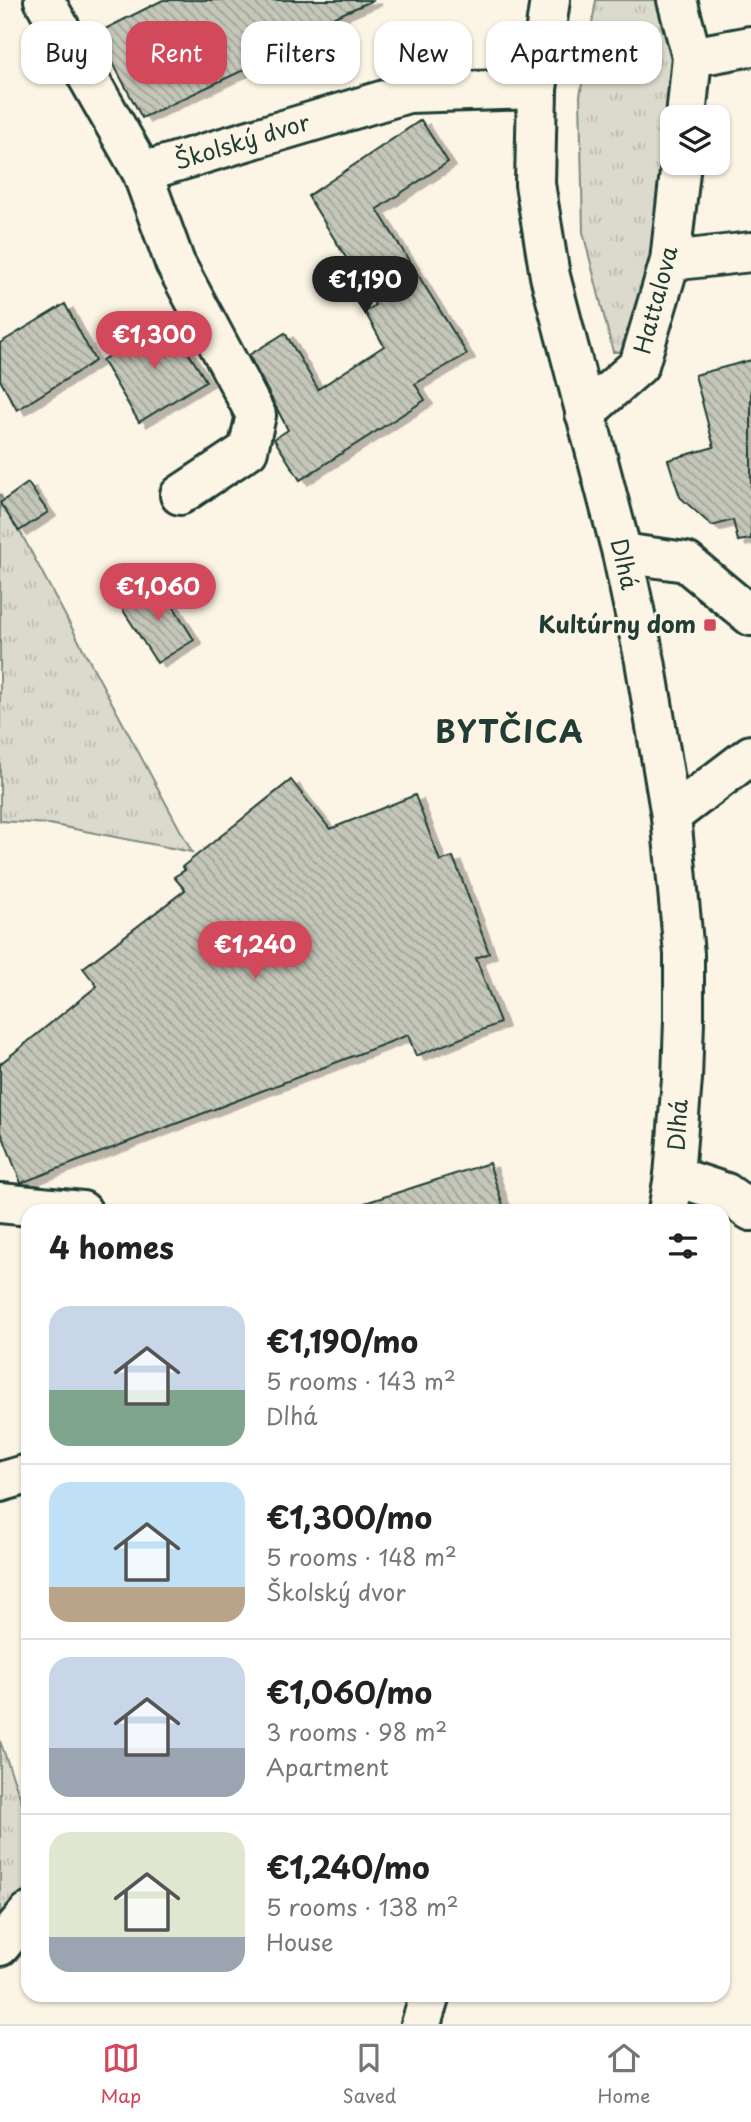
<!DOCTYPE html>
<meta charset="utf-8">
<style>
body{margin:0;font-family:"Playpen Sans",sans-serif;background:#f2f2f2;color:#222;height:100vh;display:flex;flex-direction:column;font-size:26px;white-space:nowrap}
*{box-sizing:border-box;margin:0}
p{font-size:23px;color:#767676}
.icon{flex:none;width:38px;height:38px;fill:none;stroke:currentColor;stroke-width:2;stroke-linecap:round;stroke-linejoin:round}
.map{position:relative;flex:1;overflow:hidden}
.details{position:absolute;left:21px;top:1204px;width:709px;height:798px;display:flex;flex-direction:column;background:#fff;border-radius:21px;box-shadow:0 2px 5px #0004}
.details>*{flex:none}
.banner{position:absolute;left:21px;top:21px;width:710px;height:63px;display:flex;gap:14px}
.buttons{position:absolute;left:660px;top:105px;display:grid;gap:14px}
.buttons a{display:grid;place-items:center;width:70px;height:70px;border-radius:14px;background:#fff;box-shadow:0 2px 5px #0004;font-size:35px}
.price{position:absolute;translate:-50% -60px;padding:0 16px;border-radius:24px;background:#d1495b;color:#fff;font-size:23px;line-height:46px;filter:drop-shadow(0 2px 4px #0008)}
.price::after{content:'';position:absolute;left:50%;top:42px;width:21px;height:16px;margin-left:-10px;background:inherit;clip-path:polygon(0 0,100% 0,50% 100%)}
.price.on{background:#222;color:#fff}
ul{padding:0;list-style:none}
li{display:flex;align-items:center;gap:21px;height:175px;padding:0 28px}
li+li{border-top:2px solid #e0e0e0}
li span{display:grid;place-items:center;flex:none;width:196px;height:140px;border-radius:21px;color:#555}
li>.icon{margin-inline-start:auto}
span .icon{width:84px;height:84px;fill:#fffc;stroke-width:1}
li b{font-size:30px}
h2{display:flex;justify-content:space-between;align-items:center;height:84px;padding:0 28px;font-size:30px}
.chip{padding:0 24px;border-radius:21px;background:#fff;box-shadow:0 2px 5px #0004;font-size:24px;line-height:63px}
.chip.on{background:#d1495b;color:#fff}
.tab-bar{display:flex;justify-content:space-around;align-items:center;height:98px;border-top:2px solid #e0e0e0;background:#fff;font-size:19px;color:#767676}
.tab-bar a{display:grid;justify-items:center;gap:4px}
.tab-bar .on{color:#d1495b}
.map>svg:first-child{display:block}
</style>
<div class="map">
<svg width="751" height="2024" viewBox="0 0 751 2024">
<defs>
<pattern id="grass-tufts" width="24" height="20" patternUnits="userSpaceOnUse" patternTransform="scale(1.75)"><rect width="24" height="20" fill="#dcdacc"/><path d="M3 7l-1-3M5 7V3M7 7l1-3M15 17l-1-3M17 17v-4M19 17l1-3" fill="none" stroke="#bcbcb0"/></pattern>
<pattern id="building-back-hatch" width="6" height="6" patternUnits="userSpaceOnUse" patternTransform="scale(1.75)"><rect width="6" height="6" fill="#c5c7b9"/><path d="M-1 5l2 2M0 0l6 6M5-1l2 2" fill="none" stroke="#9fa397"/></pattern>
<filter id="shadow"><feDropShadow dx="8" dy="4.5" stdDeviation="0" flood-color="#0004"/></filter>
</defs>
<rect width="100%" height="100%" fill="#fcf5e5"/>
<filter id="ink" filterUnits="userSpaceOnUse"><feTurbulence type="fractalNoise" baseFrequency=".0143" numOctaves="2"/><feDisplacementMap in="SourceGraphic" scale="14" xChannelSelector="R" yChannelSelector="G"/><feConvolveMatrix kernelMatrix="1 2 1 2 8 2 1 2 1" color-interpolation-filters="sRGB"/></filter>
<g filter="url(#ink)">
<path fill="url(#grass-tufts)" stroke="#7e8c80" stroke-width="2" d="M596 0H667L677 29 672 117 673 163 638 314 621 352H613L583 232 580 96Z
M0 494 192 852 49 824 0 821Z
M0 1741 28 1819V1885L0 1925Z"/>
<path fill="url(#building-back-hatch)" stroke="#1f3d34" stroke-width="2" filter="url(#shadow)" d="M163 0H374L297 33 301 43 142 118 97 33Z
M421 120 448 162 377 209 467 354 415 384 425 400 300 480 274 439 288 430 249 355 285 333 318 389 384 346 365 312 375 305 308 196Z
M65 304 95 361 17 410 0 380V343Z
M168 320 206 381 139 422 102 360Z
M751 360V539L738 541 733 520 712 526 680 497 668 460 714 447 695 375Z
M28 483 48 512 19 531 0 503Z
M159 583 194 640 157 663 121 607Z
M291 780 330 829 415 795 440 861 453 857 460 874 489 953 476 958 500 1023 416 1056 408 1035 21 1183 0 1129V1064L97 986 83 968 185 890 174 877 185 870 182 867Z
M489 1163 505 1211H366L365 1203Z"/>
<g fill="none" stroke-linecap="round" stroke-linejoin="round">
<g stroke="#1f3d34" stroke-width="44">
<path id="minor" d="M44 0 142 172 408 93 537 89
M677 0 692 57 686 117
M692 57 751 46
M142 172 175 263 256 415 248 450 180 495
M670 261 751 252
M585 413 639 365 670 261 681 163
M622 553 686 562 751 616
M671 816 751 755
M674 1176 726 1193 751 1211
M0 1203 82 1211
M0 1482 28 1474
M0 1946 28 1913"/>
</g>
<g stroke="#1f3d34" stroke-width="44">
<path id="major" d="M550 0 537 89 535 184 550 276 622 553 645 661 671 816 684 954V1020L682 1079 674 1176 668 1211
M421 2024 430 1995"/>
</g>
<use href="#minor" stroke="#fcf5e5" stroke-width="38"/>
<use href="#major" stroke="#fcf5e5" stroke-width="38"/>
</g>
</g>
<rect fill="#d1495b" stroke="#fcf5e5" stroke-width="2.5" x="703" y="618" width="14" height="14" rx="3.5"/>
<g text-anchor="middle" stroke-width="6" stroke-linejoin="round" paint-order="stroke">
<g font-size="23" fill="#1f3d34" stroke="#fcf5e5">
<text transform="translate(242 142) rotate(-17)" y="8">Školský dvor</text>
<text transform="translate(656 300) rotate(-75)" y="8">Hattalova</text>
<text transform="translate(624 564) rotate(77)" y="8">Dlhá</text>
<text transform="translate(678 1125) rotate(-86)" y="8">Dlhá</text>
</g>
<g font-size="23" font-weight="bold" fill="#1f3d34" stroke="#fcf5e5" text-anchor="end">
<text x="696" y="633">Kultúrny dom</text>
</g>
<g font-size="30" font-weight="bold" letter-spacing="2" fill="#1f3d34" stroke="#fcf5e5">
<text x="510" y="743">BYTČICA</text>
</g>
</g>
</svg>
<div class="buttons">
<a><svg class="icon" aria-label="layers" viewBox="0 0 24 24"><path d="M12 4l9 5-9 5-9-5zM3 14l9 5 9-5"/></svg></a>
</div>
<b class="price on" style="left:365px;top:316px">€1,190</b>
<b class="price" style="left:154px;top:371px">€1,300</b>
<b class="price" style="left:158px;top:623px">€1,060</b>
<b class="price" style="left:255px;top:981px">€1,240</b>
<div class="banner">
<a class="chip">Buy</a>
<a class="chip on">Rent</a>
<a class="chip">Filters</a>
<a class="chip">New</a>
<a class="chip">Apartment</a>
</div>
<section class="details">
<h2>4 homes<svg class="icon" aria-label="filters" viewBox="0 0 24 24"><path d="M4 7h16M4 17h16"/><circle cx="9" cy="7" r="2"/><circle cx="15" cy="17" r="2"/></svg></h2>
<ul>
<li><span style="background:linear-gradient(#c9d6e8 60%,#7fa58c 0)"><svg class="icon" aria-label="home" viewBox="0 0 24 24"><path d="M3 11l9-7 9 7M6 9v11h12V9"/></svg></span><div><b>€1,190/mo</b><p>5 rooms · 143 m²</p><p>Dlhá</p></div></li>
<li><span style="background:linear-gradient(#bfe0f5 75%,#b9a48a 0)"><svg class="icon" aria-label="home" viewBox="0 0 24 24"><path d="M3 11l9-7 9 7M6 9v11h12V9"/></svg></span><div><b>€1,300/mo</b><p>5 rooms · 148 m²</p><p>Školský dvor</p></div></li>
<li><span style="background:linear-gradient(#c9d6e8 65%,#9aa5b1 0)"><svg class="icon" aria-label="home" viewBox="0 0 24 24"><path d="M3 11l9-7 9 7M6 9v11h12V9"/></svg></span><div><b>€1,060/mo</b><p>3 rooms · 98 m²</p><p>Apartment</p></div></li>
<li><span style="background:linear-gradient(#dfe7d0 75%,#9aa5b1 0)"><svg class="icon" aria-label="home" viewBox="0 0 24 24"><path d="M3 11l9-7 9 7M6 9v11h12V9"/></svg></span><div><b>€1,240/mo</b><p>5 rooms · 138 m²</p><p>House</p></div></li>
</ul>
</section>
</div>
<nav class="tab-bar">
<a class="on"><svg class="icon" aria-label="map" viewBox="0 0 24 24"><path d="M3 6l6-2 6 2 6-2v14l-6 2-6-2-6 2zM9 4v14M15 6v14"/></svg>Map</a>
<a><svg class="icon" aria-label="saved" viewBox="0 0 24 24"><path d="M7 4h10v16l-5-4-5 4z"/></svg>Saved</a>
<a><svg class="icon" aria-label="home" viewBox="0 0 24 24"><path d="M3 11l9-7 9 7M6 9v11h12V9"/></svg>Home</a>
</nav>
